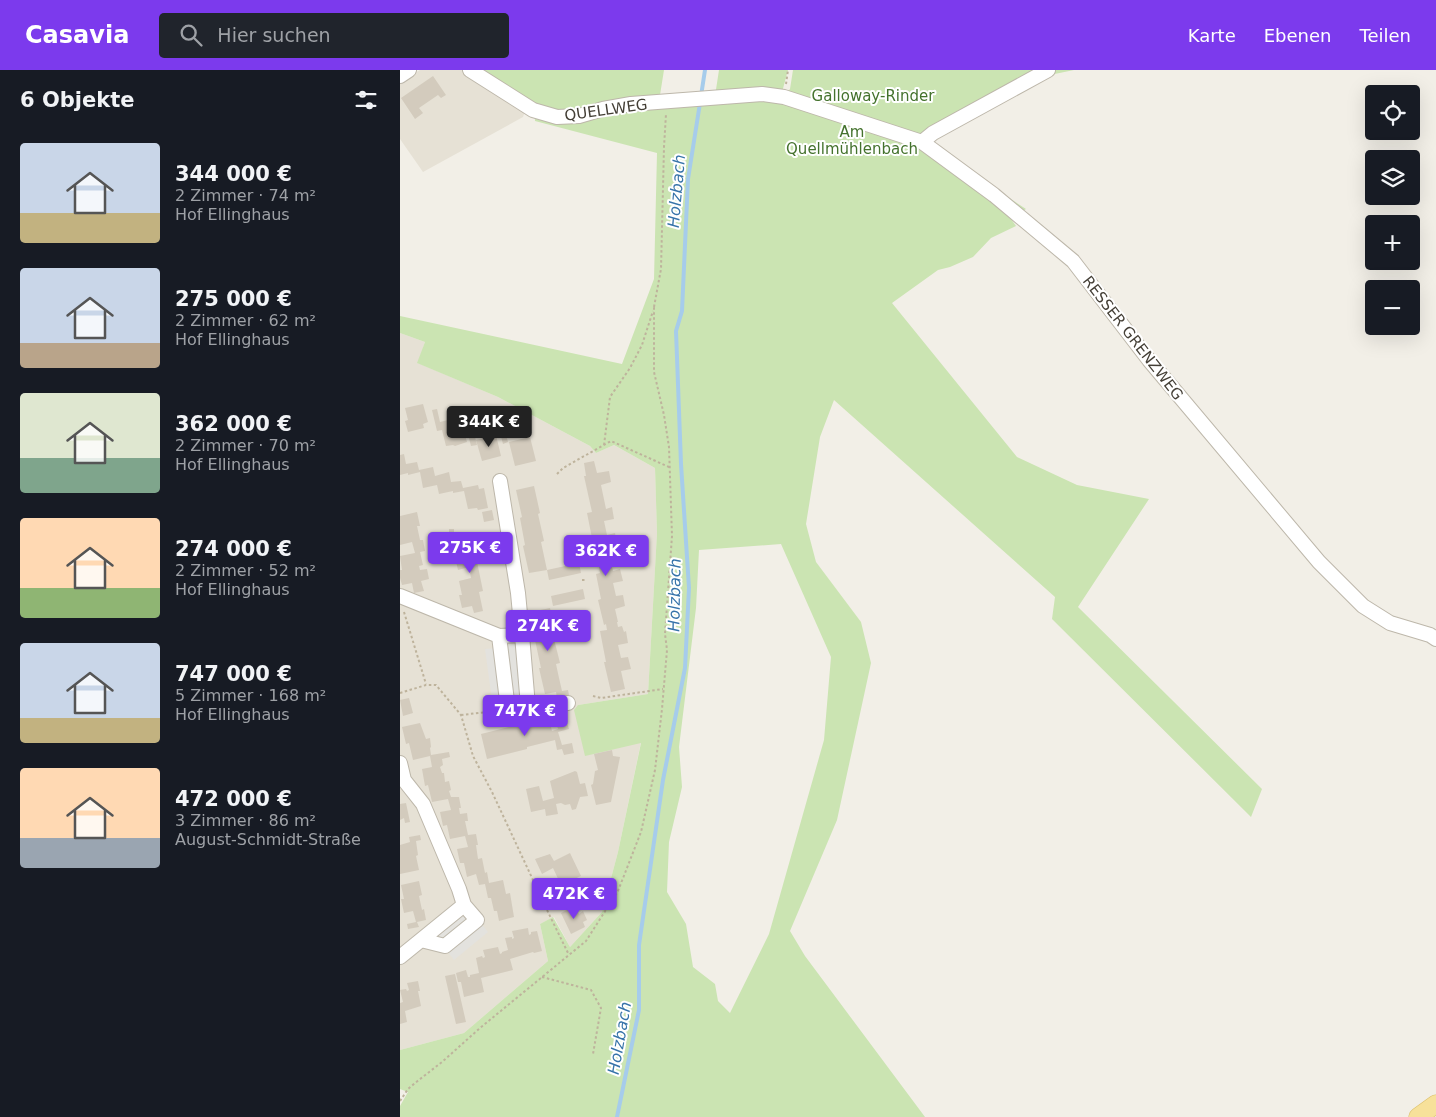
<!DOCTYPE html>
<html lang="de">
<meta charset="utf-8">
<style>
body{margin:0;font-family:"DejaVu Sans",sans-serif;background:#20242c;color:#f1f3f6;height:100vh;display:flex;flex-direction:column;font-size:19px;white-space:nowrap}
*{box-sizing:border-box;margin:0}
p{font-size:16px;color:#9ea1a6}
.icon{flex:none;width:28px;height:28px;fill:none;stroke:currentColor;stroke-width:2;stroke-linecap:round;stroke-linejoin:round}
.map{position:relative;flex:1;overflow:hidden}
.details{display:flex;flex-direction:column;background:#171b24;width:400px}
.details>*{flex:none}
.controls{position:absolute;left:965px;top:15px;display:grid;gap:10px}
.controls a{display:grid;place-items:center;width:55px;height:55px;border-radius:5px;background:#171b24;box-shadow:0 5px 20px #0002;font-size:25px}
.price{position:absolute;translate:-50% -42px;padding:0 11px;border-radius:5px;background:#7c3aed;color:#fff;font-size:16px;line-height:32px;filter:drop-shadow(0 1px 2px #0008)}
.price::after{content:'';position:absolute;left:50%;top:30px;width:15px;height:11px;margin-left:-8px;background:inherit;clip-path:polygon(0 0,100% 0,50% 100%)}
.price.on{background:#222;color:#fff}
ul{padding:0;list-style:none}
li{display:flex;align-items:center;gap:15px;height:125px;padding:0 20px}
li span{display:grid;place-items:center;flex:none;width:140px;height:100px;border-radius:5px;color:#555}
li>.icon{margin-inline-start:auto}
span .icon{width:60px;height:60px;fill:#fffc;stroke-width:1}
li b{font-size:21px}
h2{display:flex;justify-content:space-between;align-items:center;height:60px;padding:0 20px;font-size:21px}
header{display:flex;align-items:center;gap:30px;box-sizing:border-box;height:70px;padding:0 25px;background:#7c3aed;color:#fff}
header strong{font-size:24px}
nav{display:flex;gap:28px;margin-inline-start:auto;font-size:18px}
.search{width:350px;height:45px;background:#20242c;display:flex;align-items:center;gap:12px;box-sizing:border-box;padding:0 18px;border-radius:5px;color:#9ea1a6;font-size:19px}
main{display:flex;flex:1;min-height:0}
.map>svg:first-child{display:block}
</style>
<header>
<strong>Casavia</strong>
<div class="search"><svg class="icon" aria-label="search" viewBox="0 0 24 24"><circle cx="10" cy="10" r="6"/><path d="M15 15l6 6"/></svg>Hier suchen</div>
<nav><a>Karte</a><a>Ebenen</a><a>Teilen</a></nav>
</header>
<main>
<section class="details">
<h2>6 Objekte<svg class="icon" aria-label="filters" viewBox="0 0 24 24"><path d="M4 7h16M4 17h16"/><circle cx="9" cy="7" r="2"/><circle cx="15" cy="17" r="2"/></svg></h2>
<ul>
<li><span style="background:linear-gradient(#c9d6e8 70%,#c2b280 0)"><svg class="icon" aria-label="home" viewBox="0 0 24 24"><path d="M3 11l9-7 9 7M6 9v11h12V9"/></svg></span><div><b>344 000 €</b><p>2 Zimmer · 74 m²</p><p>Hof Ellinghaus</p></div></li>
<li><span style="background:linear-gradient(#c9d6e8 75%,#b9a48a 0)"><svg class="icon" aria-label="home" viewBox="0 0 24 24"><path d="M3 11l9-7 9 7M6 9v11h12V9"/></svg></span><div><b>275 000 €</b><p>2 Zimmer · 62 m²</p><p>Hof Ellinghaus</p></div></li>
<li><span style="background:linear-gradient(#dfe7d0 65%,#7fa58c 0)"><svg class="icon" aria-label="home" viewBox="0 0 24 24"><path d="M3 11l9-7 9 7M6 9v11h12V9"/></svg></span><div><b>362 000 €</b><p>2 Zimmer · 70 m²</p><p>Hof Ellinghaus</p></div></li>
<li><span style="background:linear-gradient(#ffd9b3 70%,#8fb573 0)"><svg class="icon" aria-label="home" viewBox="0 0 24 24"><path d="M3 11l9-7 9 7M6 9v11h12V9"/></svg></span><div><b>274 000 €</b><p>2 Zimmer · 52 m²</p><p>Hof Ellinghaus</p></div></li>
<li><span style="background:linear-gradient(#c9d6e8 75%,#c2b280 0)"><svg class="icon" aria-label="home" viewBox="0 0 24 24"><path d="M3 11l9-7 9 7M6 9v11h12V9"/></svg></span><div><b>747 000 €</b><p>5 Zimmer · 168 m²</p><p>Hof Ellinghaus</p></div></li>
<li><span style="background:linear-gradient(#ffd9b3 70%,#9aa5b1 0)"><svg class="icon" aria-label="home" viewBox="0 0 24 24"><path d="M3 11l9-7 9 7M6 9v11h12V9"/></svg></span><div><b>472 000 €</b><p>3 Zimmer · 86 m²</p><p>August-Schmidt-Straße</p></div></li>
</ul>
</section>
<div class="map">
<svg width="1036" height="1047" viewBox="0 0 1036 1047">
<rect width="100%" height="100%" fill="#f2efe7"/>
<path fill="#e6e1d5" d="M20 0H62L125 41 123 47 23 102 0 69V12Z
M0 263 25 272 18 293 98 327 190 376 196 383 214 375 255 398 257 463 248 624 178 635 241 672 218 782 202 842 170 877 154 847 140 854 148 891 64 963 0 980Z"/>
<path fill="#cbe4b2" fill-rule="evenodd" d="M83 0H264L260 25 382 29 390 19 393 0H674L611 13 523 68 535 79 626 139 611 149 616 156 591 168 573 187 550 197 538 200 492 233 617 387 677 415 749 429 678 537 862 719 851 747 652 549 655 527 434 330 420 367 406 454 416 492 461 552 471 593 437 750 390 861 405 886 525 1047H0V1036L8 1022 0 1019V980L64 963 148 891 140 854 153 847 170 877 202 842 218 782 241 673 185 686 174 640 178 635 248 624 257 463 255 398 214 375 196 383 190 376 98 327 17 293 25 272 0 263V246L222 294 254 209 257 83 135 51 134 36ZM381 474 431 587 424 670 369 864 330 943 318 931 315 914 293 897 286 854 267 822 269 772 282 717 279 677 296 538 299 480Z
M319 0H388L381 26H315Z"/>
<path fill="#e3e2de" d="M116 574 123 623 112 625 106 575Z
M96 578 103 637 93 638 85 579Z
M62 844 66 846 67 851 45 870 37 868 36 864Z
M80 852 88 862 54 890 48 882Z"/>
<g fill="none" stroke-linecap="round" stroke-linejoin="round">
<path stroke="#a6cceb" stroke-width="4" d="M301 26 305 0
M217 1047 239 940V875L263 710 285 598 289 518 281 394 276 261 282 241 288 109 300 33"/>
</g>
<path fill="#d3cbbd" d="M33 6 46 25 41 28 38 25 19 38 23 43 15 49 1 28Z
M23 334 28 352 23 354 24 358 8 362 5 351 8 350 5 338Z
M37 339 40 352 60 347 67 372 55 376 53 375 46 376 42 360 37 361 32 340Z
M72 355 77 375 71 376 66 357Z
M104 358 108 372 103 374 99 359Z
M96 365 101 386 82 391 76 370Z
M130 367 136 391 115 396 109 372Z
M4 384 6 394 17 392 19 400 33 397 35 406 49 402 51 412 61 411 63 418 78 415 79 419 84 418 88 438 78 440 77 438 68 439 64 421 53 423V421L39 424 37 415 23 418 20 402 8 405V403L0 405V385Z
M194 391 197 403 209 401 211 412 201 415 206 439 212 437 214 449 204 451 207 465 215 463 217 475 207 477 213 501 220 499 223 511 213 513 216 526 223 525 225 536 215 539 218 552H217L218 557 222 556 224 562 226 561 228 573 218 575 221 588 228 587 231 599 221 601 225 619 211 622 204 592H206L200 561 207 560 206 554 204 555 198 530 201 529 196 504 200 503 198 492 195 493 190 468H192L187 443 192 442 184 406H186L184 393Z
M134 416 140 443 138 444 144 471 141 472 147 500 129 503 123 476 125 475 120 448 122 447 116 420Z
M92 440 94 450 84 452 82 442Z
M17 442 20 456H17L20 470H23L25 481 20 482 23 495 19 496 20 500 27 499 29 509 21 511 24 521 14 523 12 513 2 515 0 508V500H2L0 486 15 483 12 472 0 475V446Z
M49 459H54V469H49Z
M77 466 80 481 75 482 83 521 79 522 83 541 74 543 72 536 62 538 59 525H62L59 511 71 508 69 497 58 500 55 487 59 485 56 471Z
M179 493 181 503 149 510 147 500Z
M183 519 185 529 153 536 151 526Z
M150 538 156 565H153L160 593 156 594 159 608 162 621 168 620 169 625 157 628 156 622 145 624 139 598H141L135 570 137 569 131 542Z
M9 628 13 643 3 646 0 630Z
M148 645 152 661 158 659 156 652 166 649 169 659 158 662 162 675 172 673 174 683 164 685 162 679 157 680 155 670 127 677V679L87 689 81 664 121 654V652Z
M20 653 26 669 30 668 31 677 30 678 31 685 49 682 50 687 42 689 43 695 40 697 42 703H44L45 712 49 711 51 720 49 721 51 727H59L61 738H59L60 744 67 743 68 751H65L68 765 76 764 78 775H76L78 789 82 788 85 803 87 802 89 813 103 810 106 824 110 823 114 847 99 851 97 841H94L91 828H88L85 814 79 815 76 804 67 807 64 793H60L57 779 68 777 65 766 50 769 47 755 43 756 40 742 51 740 48 729 32 732 28 715 25 716 22 699 32 697 30 686 13 690 9 673 6 674 2 657Z
M212 680 213 686 220 687 211 732 196 735 191 715 193 714 195 701 198 700 194 684Z
M175 701 177 702 180 714 185 713 188 726 180 727 176 739 172 740 170 734 165 735 161 733 156 734 158 744 146 746 145 739 131 742 126 719 139 716 143 731 154 728 150 711Z
M6 733 10 752 5 753 4 748 0 750V734Z
M20 765 21 770 16 771 18 785 16 786 19 800 0 804V775L10 772 9 767Z
M170 783 181 806 161 815 153 798 142 804 135 789 150 784 154 791Z
M19 811 22 825 19 826 22 840 24 839 26 850 17 852 19 857 8 859 7 854 16 852 13 841 4 843 1 829H4L1 815Z
M171 819 175 826 170 828 169 827 160 831 158 826Z
M176 838 179 844 183 841 187 850 183 852 185 857 171 864 161 843 169 839 170 841Z
M128 858 129 865 131 864V862L137 861 142 881 134 883 133 882 110 889 113 900 81 908 84 922 64 927 61 912H58L56 903 66 900 68 907H70V905L79 903 76 888 82 886 83 888 85 887 83 880 98 877 100 884 102 883V882L108 880 105 868 112 867V869L114 868 112 861Z
M55 904 66 952 56 954 45 906Z
M18 911 20 921H18L21 936 5 941 7 952 0 954V933L3 932 0 920 6 919 7 921 9 920 7 913Z"/>
<g fill="none" stroke-linecap="round" stroke-linejoin="round">
<g stroke="#bdb7aa" stroke-width="16">
<path id="minor" d="M70 0 133 40 157 47 179 46 203 39 231 34 362 24 384 27 522 72 594 125 673 191 749 290 919 492 963 536 990 553 1030 565 1036 569
M0 6 9 0
M522 72 533 63 648 0
M100 411 118 523 122 565
M0 526 99 566 122 565 128 636 108 639 99 566
M128 636 168 633
M0 693 4 710
M0 709 4 710 23 734 59 819 64 835
M0 887 64 835 77 850 45 876 21 870"/>
</g>
<g stroke="#dbbf6b" stroke-width="19">
<path id="major" d="M1018 1047 1036 1034"/>
</g>
<path stroke="#beb39c" stroke-width="2" stroke-dasharray="2.5 2.5" stroke-linecap="butt" d="M386 14 388 0
M254 237 261 199 264 77 266 44
M204 375 210 327 230 298 242 275 253 241
M157 404 163 398 211 371 269 397
M182 510H186
M4 542 26 614
M0 623 26 615H36L61 645 73 686 92 722 147 840 168 883
M193 626 201 628 263 619
M61 645 96 641
M142 907 191 920 201 938 193 984
M0 1031 8 1019 15 1013 42 992 80 958 186 871 218 821 241 762 255 700 262 639 267 580 265 564 272 466 269 377 264 345 254 302V237"/>
<use href="#minor" stroke="#fff" stroke-width="14"/>
<use href="#major" stroke="#f7e19a" stroke-width="18"/>
</g>
<g text-anchor="middle" stroke-width="4" stroke-linejoin="round" paint-order="stroke">
<g font-size="15" fill="#44722d" stroke="#fff">
<text x="473" y="31">Galloway-Rinder</text>
<text x="452" y="67">Am<tspan x="452" dy="17">Quellmühlenbach</tspan></text>
</g>
<g font-size="15" fill="#443f36" stroke="#fff">
<text transform="translate(206 40) rotate(-8)" y="5">QUELLWEG</text>
<text transform="translate(733 268) rotate(52)" y="5">RESSER GRENZWEG</text>
</g>
<g font-size="16" font-style="italic" fill="#3673a9" stroke="#fff">
<text transform="translate(276 121) rotate(-85)" y="6">Holzbach</text>
<text transform="translate(274 525) rotate(-89)" y="6">Holzbach</text>
<text transform="translate(219 968) rotate(-80)" y="6">Holzbach</text>
</g>
</g>
</svg>
<div class="controls">
<a><svg class="icon" aria-label="locate" viewBox="0 0 24 24"><circle cx="12" cy="12" r="6"/><path d="M12 2v4M12 18v4M2 12h4M18 12h4"/></svg></a>
<a><svg class="icon" aria-label="layers" viewBox="0 0 24 24"><path d="M12 4l9 5-9 5-9-5zM3 14l9 5 9-5"/></svg></a>
<a>+</a>
<a>−</a>
</div>
<b class="price on" style="left:89px;top:378px">344K €</b>
<b class="price" style="left:70px;top:504px">275K €</b>
<b class="price" style="left:206px;top:507px">362K €</b>
<b class="price" style="left:148px;top:582px">274K €</b>
<b class="price" style="left:125px;top:667px">747K €</b>
<b class="price" style="left:174px;top:850px">472K €</b>
</div>
</main>
